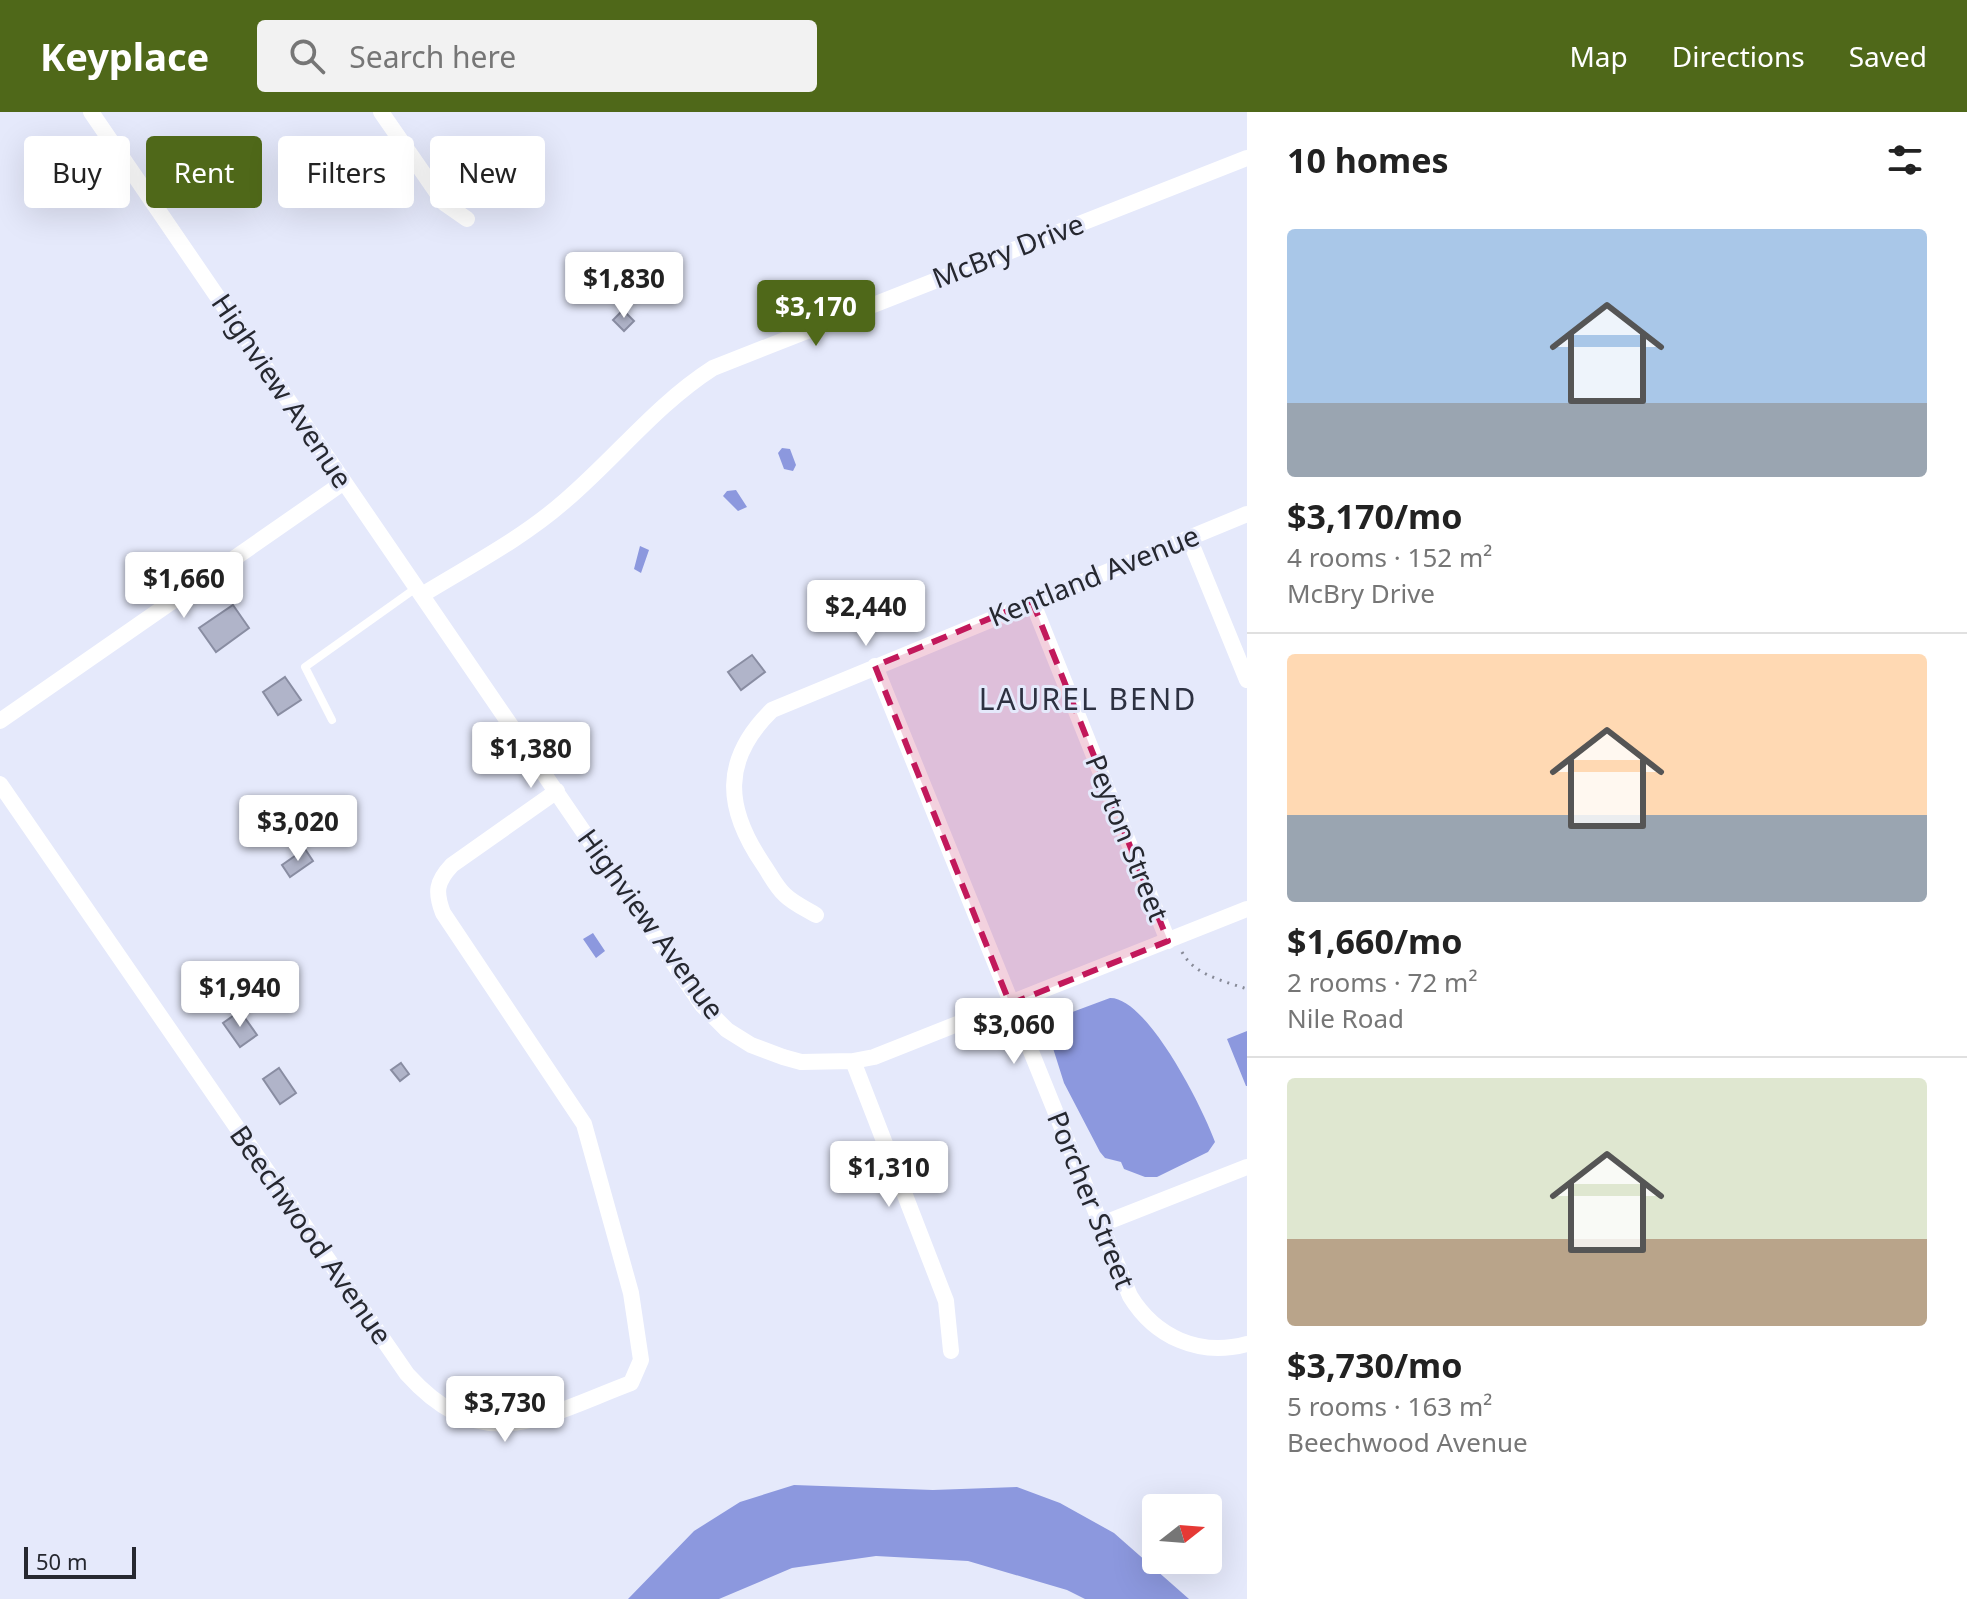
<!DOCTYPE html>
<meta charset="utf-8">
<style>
body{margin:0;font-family:"Noto Sans",sans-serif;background:#f2f2f2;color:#222;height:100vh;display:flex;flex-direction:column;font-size:30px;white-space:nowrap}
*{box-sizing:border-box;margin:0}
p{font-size:26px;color:#767676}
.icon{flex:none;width:44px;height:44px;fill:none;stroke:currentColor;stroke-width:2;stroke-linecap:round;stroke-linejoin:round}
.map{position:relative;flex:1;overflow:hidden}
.details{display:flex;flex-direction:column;background:#fff;width:720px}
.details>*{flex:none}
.hud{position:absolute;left:24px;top:24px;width:760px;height:72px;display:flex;gap:16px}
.needle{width:52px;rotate:73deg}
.fabs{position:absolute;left:1142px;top:1382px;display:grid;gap:16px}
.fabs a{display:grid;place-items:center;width:80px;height:80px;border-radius:8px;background:#fff;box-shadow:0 8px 32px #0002;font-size:40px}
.scale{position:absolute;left:24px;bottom:20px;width:112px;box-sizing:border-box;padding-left:8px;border:4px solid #262830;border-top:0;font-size:22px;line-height:28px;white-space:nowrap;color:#262830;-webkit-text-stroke:6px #e5e9fb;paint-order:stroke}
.price{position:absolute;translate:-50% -68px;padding:0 18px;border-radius:8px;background:#fff;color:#222;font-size:26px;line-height:52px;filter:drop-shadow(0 2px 4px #0008)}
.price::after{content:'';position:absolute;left:50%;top:48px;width:24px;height:18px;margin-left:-12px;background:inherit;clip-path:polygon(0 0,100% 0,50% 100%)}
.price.selected{background:#4f6819;color:#fff}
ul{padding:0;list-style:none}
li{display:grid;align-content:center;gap:16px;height:424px;padding:0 40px}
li+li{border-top:2px solid #e0e0e0}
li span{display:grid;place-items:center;height:248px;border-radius:8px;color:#555}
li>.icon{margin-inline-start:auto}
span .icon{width:144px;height:144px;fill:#fffc;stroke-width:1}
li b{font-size:34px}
h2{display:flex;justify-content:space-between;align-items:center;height:96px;padding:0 40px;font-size:34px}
.pill{padding:0 28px;border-radius:8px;background:#fff;box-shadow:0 8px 32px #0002;font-size:28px;line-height:72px}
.pill.selected{background:#4f6819;color:#fff}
header{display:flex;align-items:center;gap:48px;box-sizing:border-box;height:112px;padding:0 40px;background:#4f6819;color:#fff}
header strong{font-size:38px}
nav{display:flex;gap:44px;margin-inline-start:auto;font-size:28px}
.search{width:560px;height:72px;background:#f2f2f2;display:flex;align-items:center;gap:20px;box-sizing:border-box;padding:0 28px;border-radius:8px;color:#767676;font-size:30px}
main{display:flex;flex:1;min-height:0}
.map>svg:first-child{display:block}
</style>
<header>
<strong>Keyplace</strong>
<div class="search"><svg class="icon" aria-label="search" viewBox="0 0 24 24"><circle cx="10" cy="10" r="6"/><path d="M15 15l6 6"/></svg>Search here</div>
<nav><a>Map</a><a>Directions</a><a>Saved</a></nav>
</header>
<main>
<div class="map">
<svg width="1247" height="1487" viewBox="0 0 1247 1487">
<rect width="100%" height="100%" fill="#e5e9fb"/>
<path fill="#8c98de" d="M782 336 790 337 796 353 793 359 784 357 778 341Z
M736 378 747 395 738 399 723 384 727 379Z
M640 434 649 438 641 461 634 457Z
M593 821 605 839 596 846 583 827Z
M1110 886C1147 885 1203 996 1215 1030L1208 1040 1157 1065H1145L1124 1057 1121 1050 1105 1046 1100 1040 1064 971 1052 933 1058 913 1067 902Z
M1247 919V974H1246L1227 927Z
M794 1373 933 1378 1017 1375 1060 1391 1114 1421 1189 1487H1085L1067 1478 968 1449 876 1444 792 1456 719 1487H628L694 1419 740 1390Z"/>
<path fill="#b0b4c9" stroke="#898da2" stroke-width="2" d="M623 198 634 209 624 219 613 208Z
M233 493 249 516 216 540 199 516Z
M752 543 765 560 741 578 728 560Z
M285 565 301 588 278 603 263 580Z
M305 737 313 749 290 765 282 753Z
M240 899 257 923 240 935 223 911Z
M401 951 409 962 400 969 391 958Z
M279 956 296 981 280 992 263 967Z"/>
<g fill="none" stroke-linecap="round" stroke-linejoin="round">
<path stroke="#878a97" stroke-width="3" stroke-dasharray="2 6" stroke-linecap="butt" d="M1182 840C1194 863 1224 869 1247 877"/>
<path stroke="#fff" stroke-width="8" d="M332 608 305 555 416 476"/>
<path stroke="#fff" stroke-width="16" d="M91 0 702 893 727 918 751 933 783 945 801 950 853 949 874 945 1247 797
M381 0 444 91 467 107
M1189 426 1247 568
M422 483C471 453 523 426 566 388 617 344 657 292 713 256L1247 46
M1032 489 1168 829
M875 554 1130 1184C1155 1225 1199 1245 1247 1232
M0 609 344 370
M0 672 407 1262C483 1346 541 1305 631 1271L641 1248 631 1181 584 1012 443 801C435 780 436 770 452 753L557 679
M816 803C806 797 793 791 785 783 776 775 770 762 763 752 725 696 721 648 772 598L1247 402
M853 949 946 1189 951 1239
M1102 1112 1247 1055"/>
</g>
<path fill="#c2185b" fill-opacity="0.2" stroke="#c2185b" stroke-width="6" stroke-dasharray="16 10" stroke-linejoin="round" d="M1032 489 1168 829 1010 892 875 554Z"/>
<g text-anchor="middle" stroke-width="6" stroke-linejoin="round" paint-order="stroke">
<g font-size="28" fill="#262830" stroke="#e5e9fb">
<text transform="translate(1008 139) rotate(-21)" y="10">McBry Drive</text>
<text transform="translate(282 279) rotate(56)" y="10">Highview Avenue</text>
<text transform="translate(1094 464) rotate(-22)" y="10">Kentland Avenue</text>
<text transform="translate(1127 726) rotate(68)" y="10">Peyton Street</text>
<text transform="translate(651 812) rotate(54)" y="10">Highview Avenue</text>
<text transform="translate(1091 1088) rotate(68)" y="10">Porcher Street</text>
<text transform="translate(311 1123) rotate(55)" y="10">Beechwood Avenue</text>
</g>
<g font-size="30" letter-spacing="2" fill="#2d3141" stroke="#e5e9fb">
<text x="1088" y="598">LAUREL BEND</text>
</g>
</g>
</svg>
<div class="fabs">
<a><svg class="needle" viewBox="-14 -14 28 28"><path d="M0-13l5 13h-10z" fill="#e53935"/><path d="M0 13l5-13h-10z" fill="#767676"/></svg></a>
</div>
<div class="scale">50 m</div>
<b class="price" style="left:624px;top:208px">$1,830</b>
<b class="price selected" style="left:816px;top:236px">$3,170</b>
<b class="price" style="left:184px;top:508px">$1,660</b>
<b class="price" style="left:866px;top:536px">$2,440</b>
<b class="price" style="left:531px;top:678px">$1,380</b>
<b class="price" style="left:298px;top:751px">$3,020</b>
<b class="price" style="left:240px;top:917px">$1,940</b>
<b class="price" style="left:1014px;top:954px">$3,060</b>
<b class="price" style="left:889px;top:1097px">$1,310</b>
<b class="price" style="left:505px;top:1332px">$3,730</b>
<div class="hud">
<a class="pill">Buy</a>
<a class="pill selected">Rent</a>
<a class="pill">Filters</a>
<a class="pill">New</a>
</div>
</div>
<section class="details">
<h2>10 homes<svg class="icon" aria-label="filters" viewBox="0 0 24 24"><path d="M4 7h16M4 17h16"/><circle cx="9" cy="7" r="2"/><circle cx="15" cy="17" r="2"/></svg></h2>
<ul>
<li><span style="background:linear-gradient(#a9c7e8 70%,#9aa5b1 0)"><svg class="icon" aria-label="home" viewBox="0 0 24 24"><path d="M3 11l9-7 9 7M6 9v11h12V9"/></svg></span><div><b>$3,170/mo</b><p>4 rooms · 152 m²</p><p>McBry Drive</p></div></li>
<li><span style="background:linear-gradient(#ffd9b3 65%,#9aa5b1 0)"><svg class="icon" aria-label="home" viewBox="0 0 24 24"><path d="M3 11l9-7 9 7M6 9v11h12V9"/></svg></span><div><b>$1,660/mo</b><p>2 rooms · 72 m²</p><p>Nile Road</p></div></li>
<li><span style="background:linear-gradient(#dfe7d0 65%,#b9a48a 0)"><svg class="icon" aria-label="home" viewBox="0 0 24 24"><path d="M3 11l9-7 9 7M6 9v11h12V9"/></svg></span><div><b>$3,730/mo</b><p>5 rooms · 163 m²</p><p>Beechwood Avenue</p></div></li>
</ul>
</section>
</main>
